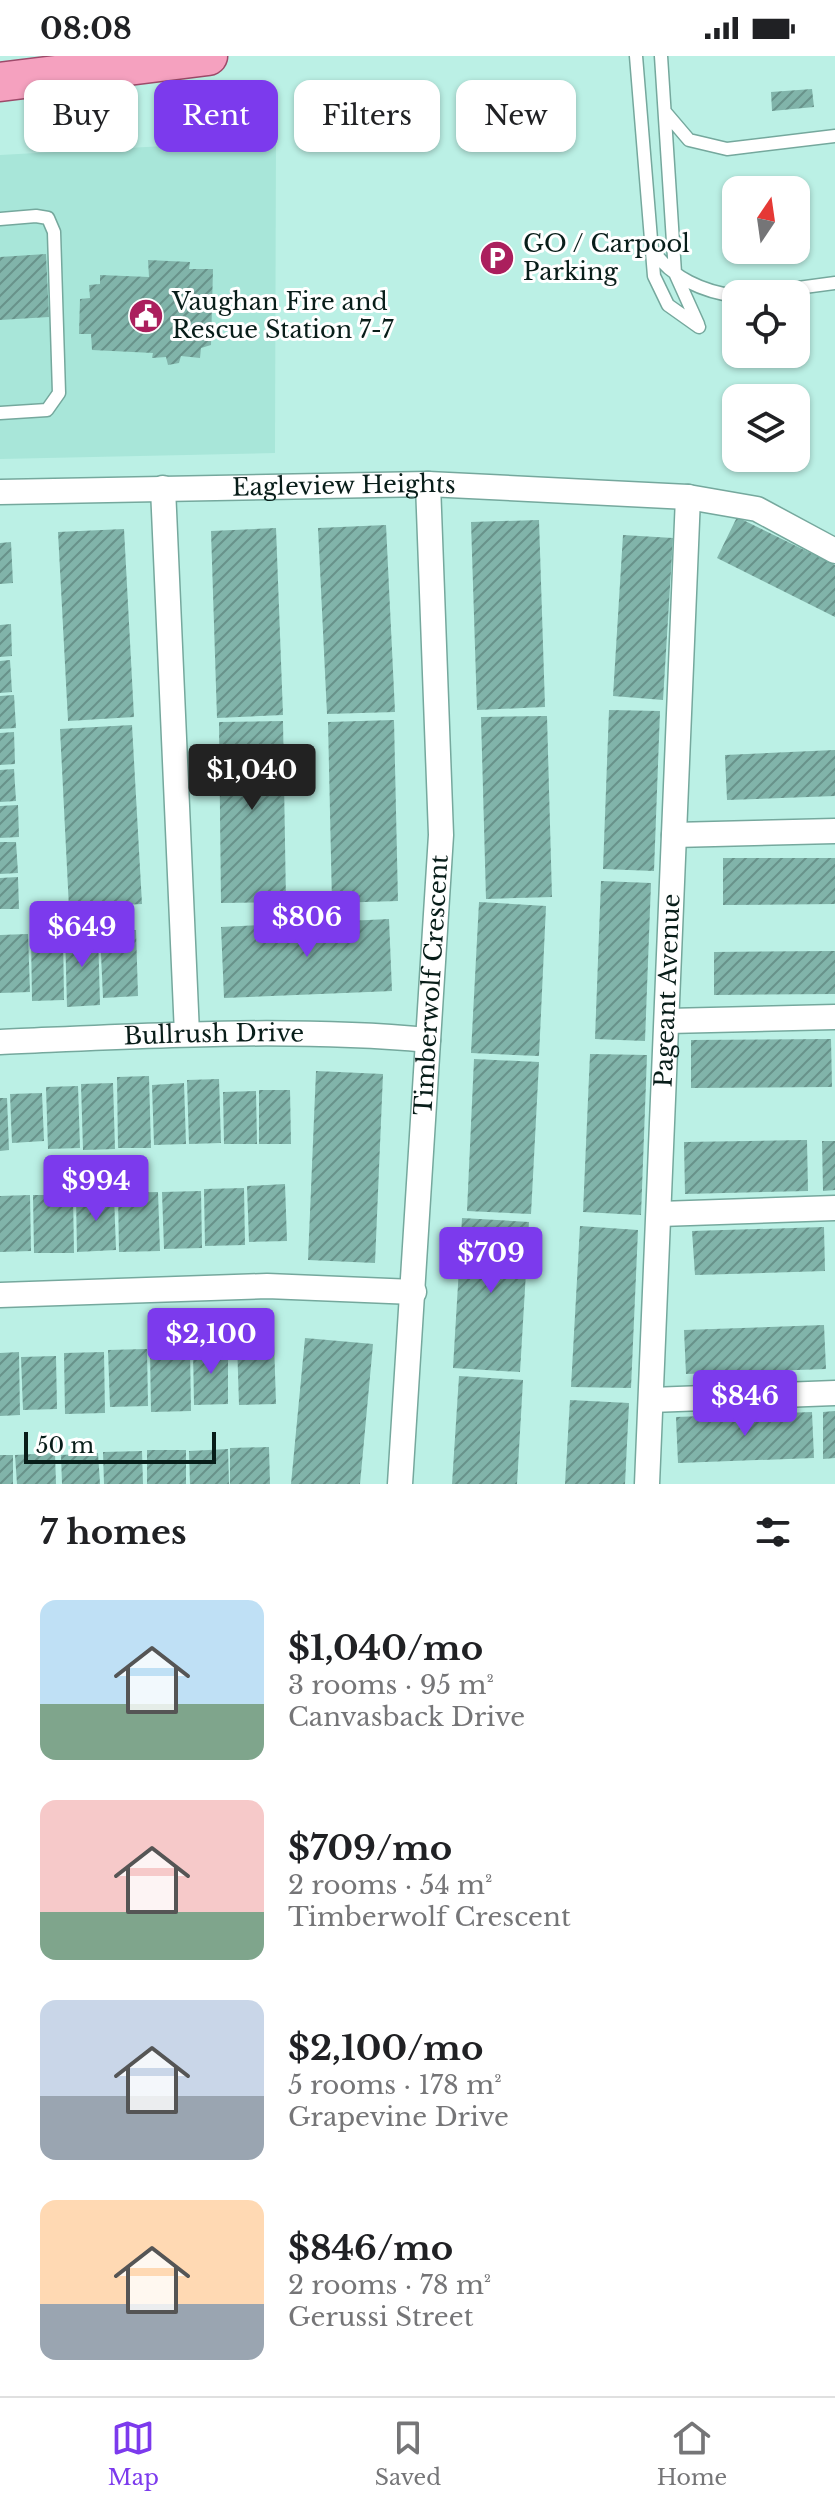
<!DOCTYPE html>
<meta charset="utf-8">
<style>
body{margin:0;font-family:"Libre Baskerville",serif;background:#f2f2f2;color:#202124;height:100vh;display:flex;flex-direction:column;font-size:30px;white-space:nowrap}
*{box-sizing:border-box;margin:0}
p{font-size:26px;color:#757577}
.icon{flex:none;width:44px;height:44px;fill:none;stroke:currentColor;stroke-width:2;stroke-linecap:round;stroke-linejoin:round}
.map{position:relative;height:1428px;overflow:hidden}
.panel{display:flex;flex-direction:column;background:#fff;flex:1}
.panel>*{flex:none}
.guide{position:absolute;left:24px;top:24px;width:788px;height:72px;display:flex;gap:16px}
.needle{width:52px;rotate:13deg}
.controls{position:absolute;left:722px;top:120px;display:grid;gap:16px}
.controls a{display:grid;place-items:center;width:88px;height:88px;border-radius:16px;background:#fff;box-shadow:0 2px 6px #0004;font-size:40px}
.scale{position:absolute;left:24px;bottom:20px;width:192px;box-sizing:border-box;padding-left:8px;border:4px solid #081d19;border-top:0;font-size:22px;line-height:28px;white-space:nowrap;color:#081d19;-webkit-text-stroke:6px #fff;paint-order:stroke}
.price{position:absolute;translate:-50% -68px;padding:0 18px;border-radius:8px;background:#7c3aed;color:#fff;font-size:26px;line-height:52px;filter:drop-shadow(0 2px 4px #0008)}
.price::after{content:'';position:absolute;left:50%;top:48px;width:24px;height:18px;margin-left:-12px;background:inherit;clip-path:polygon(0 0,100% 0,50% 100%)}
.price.current{background:#222;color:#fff}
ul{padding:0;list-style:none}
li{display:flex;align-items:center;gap:24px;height:200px;padding:0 40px}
li span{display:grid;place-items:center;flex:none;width:224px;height:160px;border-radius:16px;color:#555}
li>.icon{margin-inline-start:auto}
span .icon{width:96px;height:96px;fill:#fffc;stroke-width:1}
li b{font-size:34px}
h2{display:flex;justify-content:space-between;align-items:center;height:96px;padding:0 40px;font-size:34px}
.chip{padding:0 28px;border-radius:16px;background:#fff;box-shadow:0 2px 6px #0004;font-size:28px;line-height:72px}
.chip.current{background:#7c3aed;color:#fff}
.status{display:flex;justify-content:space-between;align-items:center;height:56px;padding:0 40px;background:#fff;direction:ltr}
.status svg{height:22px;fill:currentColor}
.menu{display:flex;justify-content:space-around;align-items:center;height:112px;border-top:2px solid #e0e0e0;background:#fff;font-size:22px;color:#757577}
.menu a{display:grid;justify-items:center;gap:4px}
.menu .current{color:#7c3aed}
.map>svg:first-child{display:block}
</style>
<div class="status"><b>08:08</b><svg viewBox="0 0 49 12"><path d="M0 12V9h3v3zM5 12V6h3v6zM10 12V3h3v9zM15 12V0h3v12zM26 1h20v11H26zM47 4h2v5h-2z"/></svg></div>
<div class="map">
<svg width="835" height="1428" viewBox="0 0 835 1428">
<defs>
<pattern id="building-hatch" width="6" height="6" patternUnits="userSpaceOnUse" patternTransform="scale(2)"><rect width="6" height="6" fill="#81b4aa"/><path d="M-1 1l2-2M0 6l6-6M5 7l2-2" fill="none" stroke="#68928a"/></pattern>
</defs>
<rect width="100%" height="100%" fill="#bbf0e5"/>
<path fill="#a8e6d9" d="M276 84 275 397 0 403V99Z"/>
<path fill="url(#building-hatch)" d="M812 33 814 51 772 55 771 36Z
M46 198 49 261 0 264V201Z
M148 204 190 206 189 213H213L211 289 201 292 200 302 181 300 179 307 168 309 166 301 152 302 153 297 92 294 91 278H79L80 243 90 242 89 229 100 228V219L149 221Z
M737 461 835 509V561L717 502Z
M539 464 545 651 477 654 471 466Z
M386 469 395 656 327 658 318 472Z
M276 472 283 659 217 662 211 475Z
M124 473 134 661 68 665 58 476Z
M623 479 673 482 663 644 613 640Z
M11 486 13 527 0 528V487Z
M11 568 12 600 0 601V569Z
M10 604 12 636 0 637V605Z
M14 639 16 672 0 673V640Z
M609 654 660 655 654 815 603 813Z
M547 660 552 841 486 843 481 661Z
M394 664 398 845 332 847 328 666Z
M283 665 286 846 221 847 219 666Z
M132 669 142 848 69 852 60 673Z
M14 676 15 708 0 709V677Z
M835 694V740L727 744 725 699Z
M14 713 16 745 0 746V714Z
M18 749 19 781 0 782V750Z
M0 786H16L18 817 0 818Z
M723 802H835V848L723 849Z
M18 821 19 853H0V822Z
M601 825 651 827 645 985 595 983Z
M479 846 546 850 539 1000 471 997Z
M389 863 392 935 224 942 221 871Z
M136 874 138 940 103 942 100 876Z
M98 875 100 949 67 951 65 876Z
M28 878 30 936 0 937V879Z
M63 878 64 944 32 945 31 879Z
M835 895V938L714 939V896Z
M831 983 832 1031 691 1032V984Z
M590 998 647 999 641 1159 583 1156Z
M474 1003 539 1006 531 1158 467 1155Z
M316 1015 383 1018 375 1207 308 1204Z
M149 1020 151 1092H118L117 1021Z
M219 1023 221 1087 189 1088 187 1024Z
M113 1027 115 1093 83 1094 81 1028Z
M184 1027 186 1088 154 1089 152 1029Z
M78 1030 80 1092 48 1093 46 1031Z
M259 1034H290L291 1088H259Z
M256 1035 257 1088H224L223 1036Z
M42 1037 44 1085 12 1087 10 1038Z
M0 1042H7L9 1094 0 1095Z
M807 1084 808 1135 685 1138 684 1086Z
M822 1085H835V1134L823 1135Z
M285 1128 287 1185 249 1186 247 1130Z
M244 1132 245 1189 205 1190 204 1133Z
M201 1135 202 1192 164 1193 162 1136Z
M158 1136 160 1195 119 1196 118 1137Z
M30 1139 31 1195 0 1196V1140Z
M33 1139H73L74 1197H34Z
M114 1139 116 1194 77 1196 76 1140Z
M462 1162 529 1166 520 1316 453 1312Z
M580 1170 638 1174 631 1332 571 1331Z
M824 1171 825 1215 695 1219 692 1175Z
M824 1269 826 1313 686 1318 684 1274Z
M305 1282 373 1288 360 1428H291Z
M274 1285 276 1348 239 1349 237 1286Z
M228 1292V1348L194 1349 193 1293Z
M147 1293 148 1350 110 1351 108 1294Z
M150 1294H190L191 1355 151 1356Z
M19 1296 20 1359 0 1360V1297Z
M104 1296 105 1357 65 1358 64 1297Z
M56 1300 57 1353 23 1354 21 1301Z
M459 1320 523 1324 517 1428H452Z
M570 1344 629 1347 625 1428H565Z
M835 1355V1402L823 1403V1356Z
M812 1356 814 1402 678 1407 676 1361Z
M269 1391 270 1428H230V1392Z
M228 1393 229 1428H190L189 1395Z
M147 1394H186V1428H147Z
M142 1395 143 1428H104L103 1396Z
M55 1397 56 1428H17L15 1399Z
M98 1397 100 1428H62L61 1399Z
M0 1399H13V1428H0Z"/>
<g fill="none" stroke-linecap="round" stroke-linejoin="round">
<g stroke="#75a89d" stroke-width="15">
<path id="service" d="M636 0 654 220 668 249 699 271
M661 0 675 217 698 268
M666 57 689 84 727 93 835 80
M0 163 36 160 48 162 54 176 59 337 47 354 0 357
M653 194C671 222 704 236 736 240
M753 238 835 227"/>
</g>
<g stroke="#75a89d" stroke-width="27">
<g id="minor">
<path d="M163 432 187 978"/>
<path id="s1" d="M0 436 428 428 688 441 757 453 835 495"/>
<path d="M674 779 835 775"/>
<path d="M668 965 835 961"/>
<path id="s2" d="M0 986C142 980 286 971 428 984"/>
<path d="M660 1158 835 1152"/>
<path d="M0 1239 267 1230 414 1236"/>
<path d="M651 1344 835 1337"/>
<path id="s3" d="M400 1428 441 779 428 428"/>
<path id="s4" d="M647 1428 688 441"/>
</g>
</g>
<g stroke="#9e4a6a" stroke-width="41">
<path id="primary" d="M0 26 208 0"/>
</g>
<use href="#service" stroke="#fff" stroke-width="12"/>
<use href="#minor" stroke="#fff" stroke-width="24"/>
<use href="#primary" stroke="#f5a1bf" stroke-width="38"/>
</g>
<defs>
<g id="parking-disc" transform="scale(1.8)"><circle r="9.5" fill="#ab1f5d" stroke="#fff"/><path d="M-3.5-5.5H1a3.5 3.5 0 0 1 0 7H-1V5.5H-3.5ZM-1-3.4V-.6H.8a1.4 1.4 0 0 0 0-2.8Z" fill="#fff"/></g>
<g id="civic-disc" transform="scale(1.8)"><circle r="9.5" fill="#ab1f5d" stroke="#fff"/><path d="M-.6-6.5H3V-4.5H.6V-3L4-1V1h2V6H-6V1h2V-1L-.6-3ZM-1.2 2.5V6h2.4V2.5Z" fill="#fff"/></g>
</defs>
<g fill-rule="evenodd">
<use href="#parking-disc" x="497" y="202"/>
<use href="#civic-disc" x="146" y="260"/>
</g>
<g text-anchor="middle" stroke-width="6" stroke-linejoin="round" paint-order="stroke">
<g font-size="24" fill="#081d19" stroke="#fff" text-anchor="start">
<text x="523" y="196">GO / Carpool<tspan x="523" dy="28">Parking</tspan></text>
<text x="172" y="254">Vaughan Fire and<tspan x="172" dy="28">Rescue Station 7-7</tspan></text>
</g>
<g font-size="24" fill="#081d19" stroke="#fff">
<text dy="8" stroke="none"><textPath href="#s1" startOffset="344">Eagleview Heights</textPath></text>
<text dy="8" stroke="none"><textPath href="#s3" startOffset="500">Timberwolf Crescent</textPath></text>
<text dy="8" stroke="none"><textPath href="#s4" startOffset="494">Pageant Avenue</textPath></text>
<text dy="8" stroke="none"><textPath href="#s2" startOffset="214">Bullrush Drive</textPath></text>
</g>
</g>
</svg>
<div class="controls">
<a><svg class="needle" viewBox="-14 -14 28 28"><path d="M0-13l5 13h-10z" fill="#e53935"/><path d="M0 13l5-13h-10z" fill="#757577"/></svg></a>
<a><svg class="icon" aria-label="locate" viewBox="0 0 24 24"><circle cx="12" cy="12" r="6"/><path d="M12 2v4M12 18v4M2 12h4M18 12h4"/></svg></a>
<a><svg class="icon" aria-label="layers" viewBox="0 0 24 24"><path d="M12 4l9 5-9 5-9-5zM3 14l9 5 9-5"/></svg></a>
</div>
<div class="scale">50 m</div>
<b class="price current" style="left:252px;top:756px">$1,040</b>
<b class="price" style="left:307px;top:903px">$806</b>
<b class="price" style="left:82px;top:913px">$649</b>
<b class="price" style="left:96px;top:1167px">$994</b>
<b class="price" style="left:491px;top:1239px">$709</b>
<b class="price" style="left:211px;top:1320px">$2,100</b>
<b class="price" style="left:745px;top:1382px">$846</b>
<div class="guide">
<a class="chip">Buy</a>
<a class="chip current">Rent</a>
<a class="chip">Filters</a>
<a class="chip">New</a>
</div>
</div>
<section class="panel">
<h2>7 homes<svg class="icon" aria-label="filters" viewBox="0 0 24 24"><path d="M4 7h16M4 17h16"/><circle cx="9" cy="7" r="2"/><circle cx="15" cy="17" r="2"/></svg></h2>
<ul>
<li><span style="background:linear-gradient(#bfe0f5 65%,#7fa58c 0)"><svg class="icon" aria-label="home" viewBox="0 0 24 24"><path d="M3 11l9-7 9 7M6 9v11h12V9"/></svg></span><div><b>$1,040/mo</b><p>3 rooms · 95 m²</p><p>Canvasback Drive</p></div></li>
<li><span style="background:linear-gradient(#f6c9c9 70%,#7fa58c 0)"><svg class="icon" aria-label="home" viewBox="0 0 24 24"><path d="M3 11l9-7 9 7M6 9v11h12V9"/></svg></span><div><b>$709/mo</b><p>2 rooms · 54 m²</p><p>Timberwolf Crescent</p></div></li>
<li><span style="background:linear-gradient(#c9d6e8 60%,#9aa5b1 0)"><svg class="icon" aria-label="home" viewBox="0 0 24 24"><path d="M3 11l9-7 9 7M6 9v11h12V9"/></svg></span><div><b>$2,100/mo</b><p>5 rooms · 178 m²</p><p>Grapevine Drive</p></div></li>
<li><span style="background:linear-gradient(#ffd9b3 65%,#9aa5b1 0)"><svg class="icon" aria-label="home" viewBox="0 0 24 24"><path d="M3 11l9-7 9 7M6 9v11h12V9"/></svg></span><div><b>$846/mo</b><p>2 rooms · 78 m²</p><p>Gerussi Street</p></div></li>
</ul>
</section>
<nav class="menu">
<a class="current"><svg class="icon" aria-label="map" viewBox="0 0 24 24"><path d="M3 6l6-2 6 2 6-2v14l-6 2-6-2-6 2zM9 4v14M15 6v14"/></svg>Map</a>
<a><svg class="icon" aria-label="saved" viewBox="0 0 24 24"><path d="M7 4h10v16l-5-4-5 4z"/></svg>Saved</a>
<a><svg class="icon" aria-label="home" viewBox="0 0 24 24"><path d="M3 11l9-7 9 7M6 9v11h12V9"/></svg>Home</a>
</nav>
